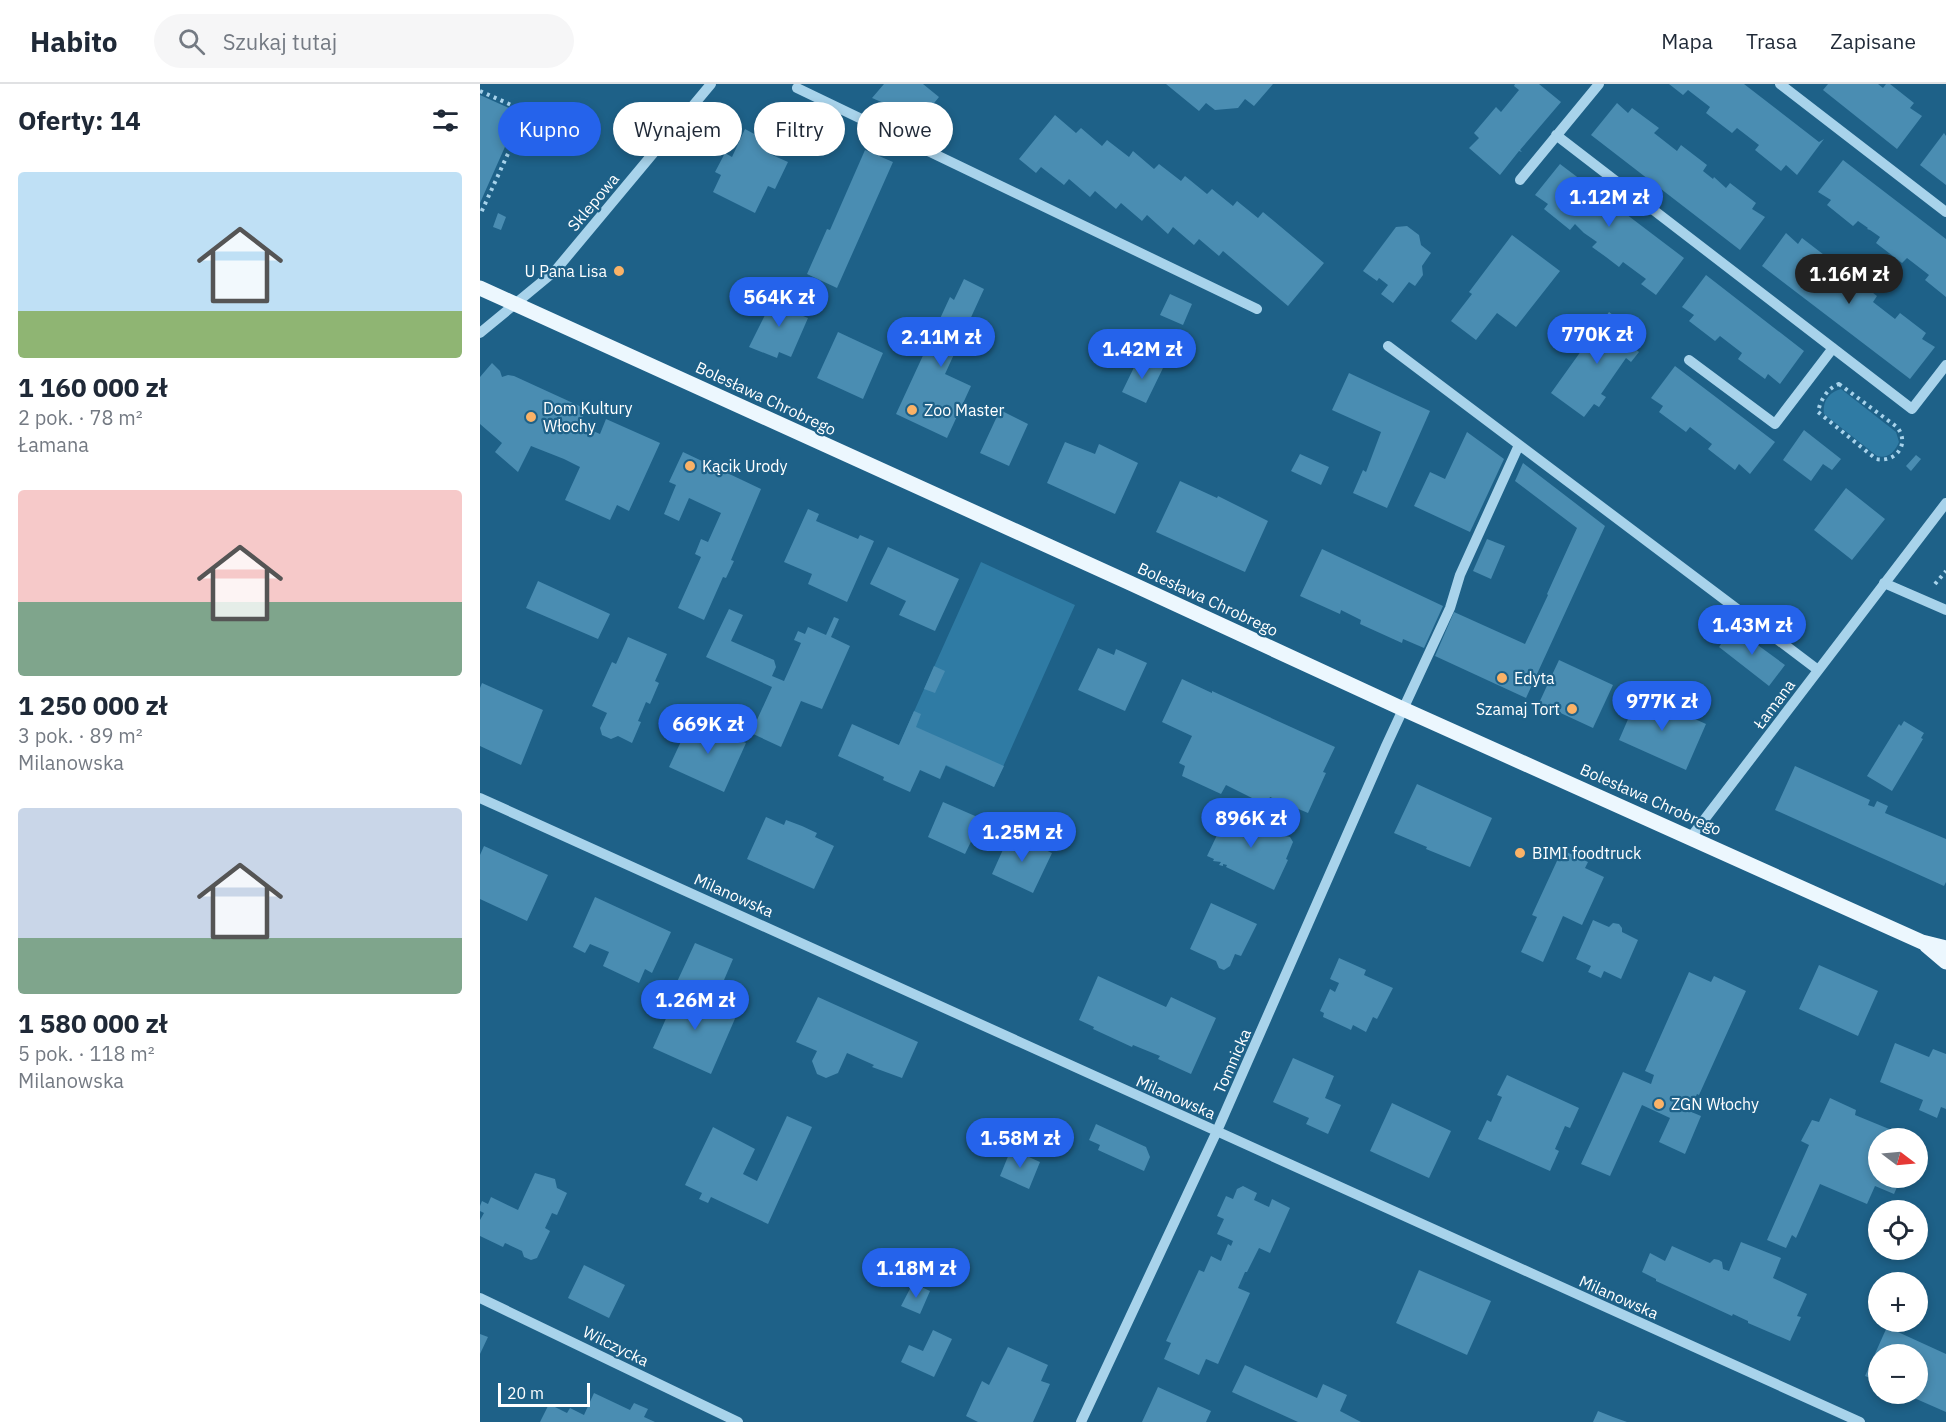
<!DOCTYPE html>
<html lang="pl">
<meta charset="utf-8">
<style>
body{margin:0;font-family:"IBM Plex Sans",sans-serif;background:#f6f6f7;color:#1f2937;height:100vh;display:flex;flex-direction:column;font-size:22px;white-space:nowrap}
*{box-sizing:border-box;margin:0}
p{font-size:20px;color:#747a83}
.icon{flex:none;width:33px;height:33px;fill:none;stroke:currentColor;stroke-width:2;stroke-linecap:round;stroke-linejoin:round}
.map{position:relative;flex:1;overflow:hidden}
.details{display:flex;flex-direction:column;background:#fff;width:480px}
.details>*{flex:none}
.guide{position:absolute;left:18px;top:18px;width:570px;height:54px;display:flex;gap:12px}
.needle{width:39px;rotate:106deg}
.fabs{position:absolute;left:1388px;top:1044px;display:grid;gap:12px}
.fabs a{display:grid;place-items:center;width:60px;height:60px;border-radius:50%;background:#fff;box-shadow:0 3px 9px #0003;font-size:30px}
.scale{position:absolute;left:18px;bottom:15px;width:92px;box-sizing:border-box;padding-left:6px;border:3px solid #fff;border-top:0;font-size:16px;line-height:21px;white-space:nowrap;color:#fff;-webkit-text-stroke:4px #1e6188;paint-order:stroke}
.price{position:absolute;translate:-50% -51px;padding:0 14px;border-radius:21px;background:#2563eb;color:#fff;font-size:20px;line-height:39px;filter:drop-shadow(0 2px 3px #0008)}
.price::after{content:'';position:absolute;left:50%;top:36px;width:18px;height:14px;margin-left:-9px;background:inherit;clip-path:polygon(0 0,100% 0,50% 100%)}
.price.current{background:#222;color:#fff}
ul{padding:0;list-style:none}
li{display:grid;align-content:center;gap:12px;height:318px;padding:0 18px}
li span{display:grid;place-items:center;height:186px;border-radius:6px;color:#555}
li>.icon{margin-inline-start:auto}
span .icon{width:108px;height:108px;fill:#fffc;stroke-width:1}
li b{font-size:26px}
h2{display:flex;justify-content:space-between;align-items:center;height:72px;padding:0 18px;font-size:26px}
.chip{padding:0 21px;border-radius:27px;background:#fff;box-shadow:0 3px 9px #0003;font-size:21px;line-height:54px}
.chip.current{background:#2563eb;color:#fff}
header{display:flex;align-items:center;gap:36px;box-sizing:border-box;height:84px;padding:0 30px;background:#fff;border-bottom:2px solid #e0e1e3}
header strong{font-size:28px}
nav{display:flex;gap:33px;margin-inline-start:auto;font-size:21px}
.search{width:420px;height:54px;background:#f6f6f7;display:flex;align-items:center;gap:15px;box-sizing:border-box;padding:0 21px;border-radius:33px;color:#747a83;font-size:22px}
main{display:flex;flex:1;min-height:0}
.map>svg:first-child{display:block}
</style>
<header>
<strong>Habito</strong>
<div class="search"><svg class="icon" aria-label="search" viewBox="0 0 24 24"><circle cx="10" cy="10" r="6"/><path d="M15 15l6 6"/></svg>Szukaj tutaj</div>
<nav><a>Mapa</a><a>Trasa</a><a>Zapisane</a></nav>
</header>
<main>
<section class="details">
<h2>Oferty: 14<svg class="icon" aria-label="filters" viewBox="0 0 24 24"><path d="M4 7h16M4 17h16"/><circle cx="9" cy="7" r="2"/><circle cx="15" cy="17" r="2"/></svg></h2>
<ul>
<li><span style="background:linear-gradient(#bfe0f5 75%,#8fb573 0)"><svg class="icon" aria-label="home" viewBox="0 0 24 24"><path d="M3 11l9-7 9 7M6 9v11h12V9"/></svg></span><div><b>1 160 000 zł</b><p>2 pok. · 78 m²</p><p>Łamana</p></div></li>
<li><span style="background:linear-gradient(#f6c9c9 60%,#7fa58c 0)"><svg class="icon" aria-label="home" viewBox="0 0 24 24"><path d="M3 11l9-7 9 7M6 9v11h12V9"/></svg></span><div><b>1 250 000 zł</b><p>3 pok. · 89 m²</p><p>Milanowska</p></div></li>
<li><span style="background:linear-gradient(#c9d6e8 70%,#7fa58c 0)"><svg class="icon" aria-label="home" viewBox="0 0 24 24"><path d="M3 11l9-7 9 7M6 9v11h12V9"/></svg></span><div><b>1 580 000 zł</b><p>5 pok. · 118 m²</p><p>Milanowska</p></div></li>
</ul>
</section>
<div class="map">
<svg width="1466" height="1338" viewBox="0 0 1466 1338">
<rect width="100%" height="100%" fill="#1e6188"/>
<path fill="#2f7ba4" d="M1361 305 1416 348 1419 358C1415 368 1408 375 1397 372L1344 330C1342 318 1349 308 1361 305Z
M501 478 595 521 514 703 419 661Z"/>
<path fill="#4a8db2" d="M404 0H443L459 13 441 35 392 14Z
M686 0H793L774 22 765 15 758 24 735 26 726 19 719 27Z
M1035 0H1059L1081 18 1040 66 1042 68 1039 67 1020 91 989 64 999 54 994 49 1016 23 1021 28 1039 6 1034 2Z
M1189 0H1264L1339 58 1344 55 1317 91 1306 81 1301 87 1275 66 1279 61 1257 44 1252 49 1226 29 1230 23 1208 6 1203 11Z
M1348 0H1398L1403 4 1406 0H1410L1434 19 1430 24 1442 32 1417 65 1343 6Z
M0 11 40 29 0 119Z
M1137 19 1148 29 1152 24 1179 44 1174 49 1197 67 1201 61 1227 81 1223 87 1233 95 1234 93 1246 104 1250 99 1276 119 1272 125 1285 133 1260 166 1111 51Z
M575 31 596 49 601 44 622 62 627 56 649 73 653 67 674 85 679 80 701 97 705 92 727 110 732 105 753 122 757 117 778 134 783 128 844 179 808 222 743 167 739 172 719 155 714 161 693 143 688 150 667 131 662 137 641 119 636 125 615 107 610 113 589 95 584 101 561 83 556 89 539 75Z
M265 45 295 61 290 70 308 78 295 105 288 102 275 129 233 108 241 91 235 88 245 69 252 73Z
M1464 49 1466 52V101L1440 81Z
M385 66 413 78 357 204 327 190 347 145 350 146Z
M1363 76 1466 155V213L1445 196 1449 191 1427 174 1422 179 1396 159 1400 153 1390 146 1387 145 1388 144 1378 137 1373 142 1347 121 1351 116 1338 108Z
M1080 80 1204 174 1176 211 1161 200 1166 195 1143 178 1139 183 1126 173 1112 163 1117 158 1104 149 1095 140 1090 146 1064 125 1068 120 1055 111Z
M18 129 26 133 21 146 13 143Z
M927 142 939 151 941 161 951 169 942 182 943 191 935 202 929 198 913 219 901 210 908 201 899 194 897 197 883 187 916 143Z
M1306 149 1318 160 1322 154 1348 174 1344 180 1367 197 1371 192 1397 212 1393 218 1415 235 1420 229 1446 249 1442 255 1455 263 1430 295 1282 182Z
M1032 151 1080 187 1036 243 1017 229 996 256 971 237 992 210 989 208Z
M1226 191 1324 267 1300 300 1288 290 1285 295 1258 275 1262 269 1240 252 1235 257 1209 237 1214 231 1202 223Z
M484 195 504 205 465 290 491 302 467 354 416 330 470 213 474 216Z
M297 207 316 215 311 227 328 234 311 273 299 268 297 274 269 263Z
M690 210 712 220 703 241 680 231Z
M1129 228 1162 253 1154 264 1159 268 1151 278 1146 274 1121 310 1126 313 1119 323 1114 320 1104 333 1071 309Z
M358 248 403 269 383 315 337 294Z
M659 273 683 284 666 319 642 308Z
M12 279 20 287 22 293 28 291 34 292 106 325 99 341 120 350 126 335 180 359 149 427 137 421 130 436 85 416 100 383 84 375 51 362 38 388 15 368 22 359 0 340V293Z
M1195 282 1295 358 1270 390 1259 380 1255 386 1228 365 1232 360 1210 343 1206 348 1179 328 1183 322 1171 314Z
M869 289 950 327 907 424 873 409 883 386 886 388 901 348 852 326Z
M520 326 548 340 529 382 500 369Z
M1324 346 1361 375 1352 386 1343 380 1331 397 1303 376Z
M987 348 1024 375 990 448 934 422 950 388 965 395Z
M585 358 615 370 619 360 658 379 635 430 567 399Z
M203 368 281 405 251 476 254 477 246 494 243 493 224 536 198 524 221 473 215 470 221 455 228 458 241 429 209 414 199 437 184 430 196 401 189 398Z
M820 370 849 383 841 401 811 387Z
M1436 371 1441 375 1431 387 1426 382Z
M1043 379 1125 442 1046 614 955 572 974 528 1045 560 1068 511 1067 510 1097 444 1035 397Z
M700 397 737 414 738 412 788 437 765 488 676 448Z
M1366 404 1405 435 1372 476 1334 446Z
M328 425 339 430 336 437 378 455 380 451 394 457 367 518 328 500 332 490 304 478Z
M1007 455 1025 462 1011 495 993 487Z
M408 463 479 495 455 547 419 531 426 517 390 500Z
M842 465 963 522 944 564 923 555 922 559 880 540 881 536 861 526 860 530 820 512Z
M58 497 130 530 118 555 46 524Z
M249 525 263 531 251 557 294 576 296 583 292 592 304 597 321 559 314 556 318 547 325 550 328 543 346 551 354 533 359 535 351 553 370 562 342 625 321 617 301 663 271 649 292 603 226 573Z
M1253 543 1305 581 1289 602 1239 563Z
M148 553 187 570 175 597 179 599 170 620 166 618 158 637 161 638 152 659 138 652 131 655 122 651 120 644 127 629 112 622 132 578 136 580Z
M618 564 634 571 636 565 667 579 645 627 598 606Z
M1079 576 1133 601 1113 644 1059 619Z
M454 582 465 587 455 609 444 605Z
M702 595 732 609V607L855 663 843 688 846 689 828 729 790 713 786 721 746 701 741 710 702 692 705 682 699 679 712 652 682 638Z
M2 599 63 626 41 681 0 662V604Z
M1159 610 1226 640 1206 686 1139 656Z
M434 627 441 630 436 643 524 682 514 703 466 681 460 695 440 686 430 708 403 696 404 693 358 672 372 640 419 661Z
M212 634 266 659 244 708 189 683Z
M1424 637 1444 649 1441 654 1443 655 1412 707 1387 692 1419 640 1421 642Z
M1315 682 1390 716 1388 721 1394 723 1397 717 1408 722 1405 729 1466 755V798L1464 802 1295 726Z
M937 700 1012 734 990 783 946 765 947 763 914 749Z
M463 718 502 735 485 770 448 753Z
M750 724 774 735 772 738 800 751 810 753 813 758 806 775 808 776 794 806 746 783 747 781 743 780V782L739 781 741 778 733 777 734 775 727 772Z
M286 733 304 741 306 736 322 742 337 749 335 753 354 762 334 805 267 775Z
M530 750 572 769 553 809 512 790Z
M4 762 68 791 47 837 0 815V771Z
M1082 766 1108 778 1105 784 1124 793 1102 841 1083 832 1063 878 1041 868 1057 833 1052 831Z
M115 813 191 848 172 889 165 885 159 899 123 882 129 868 110 860 105 869 93 863Z
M731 819 777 840 761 872 755 870 750 882 744 886 739 884 736 877 710 865Z
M1113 836 1129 843 1133 839 1139 840 1142 844V848L1158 856 1141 895 1124 887 1121 894 1108 888 1111 882 1096 875Z
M215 859 253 875 235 917 196 900Z
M859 874 886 886 884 891 913 904 897 935 893 933 886 948 873 941 871 946 867 944 843 933 844 929 840 927 850 905 855 908 859 899 850 895Z
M1339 881 1398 907 1378 952 1319 925Z
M1209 888 1231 898 1234 892 1266 907 1219 1011 1217 1010 1209 1027 1221 1032 1205 1070 1179 1058 1190 1034 1162 1021 1130 1092 1101 1080 1143 988 1171 1000 1174 991 1165 987Z
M618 892 686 923 691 913 736 934 711 990 678 975 680 972 653 961 652 963 613 945 614 943 599 936Z
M199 905 257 930 231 990 173 964Z
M338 913 438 958 422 994 392 983 394 981 367 969 358 989 346 994 337 990 332 977 337 967 316 958Z
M1415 959 1449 973 1453 965 1466 970V1025L1461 1023 1457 1034 1439 1026 1443 1016 1400 998Z
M813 974 854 992 845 1014 861 1021 848 1050 826 1040 829 1034 793 1018Z
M1027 991 1099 1024 1090 1044 1085 1042 1075 1065 1079 1067 1070 1087 998 1055 1007 1036 1011 1038 1022 1013 1017 1011Z
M1350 1014 1376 1026 1375 1031 1431 1054H1398V1094H1421L1414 1110 1395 1102 1387 1120 1340 1100 1316 1154 1312 1151 1306 1164 1287 1156 1329 1061 1321 1057 1332 1036 1339 1038Z
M912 1019 971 1047 949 1094 890 1067Z
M307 1032 332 1043 288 1140 231 1113 228 1119 219 1115 222 1109 205 1101 233 1043 275 1065 263 1090 277 1097Z
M616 1040 666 1063 670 1073 664 1087 618 1066 620 1061 609 1056Z
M531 1065 560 1078 549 1105 520 1092Z
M55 1089 75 1095 77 1104 87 1109 77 1131 72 1129 65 1144 70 1147 57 1174 51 1176 44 1173 42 1167 25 1159 23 1163 0 1152V1136L4 1129 0 1127V1122L2 1117 8 1120 11 1113 38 1126Z
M763 1102 777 1109 774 1116 789 1123 792 1115 810 1124 790 1169 779 1164 767 1188H765L758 1204 770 1209 738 1280 726 1275 719 1291 684 1275 691 1259 686 1257 719 1186 724 1188 731 1172 741 1177 748 1160 751 1162 753 1157 737 1150 744 1135 737 1132 746 1112 753 1115 757 1105Z
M1261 1158 1301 1174 1293 1194 1327 1210 1317 1232 1321 1233 1310 1257 1268 1239V1237L1253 1230 1252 1232 1176 1197V1195L1162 1188 1170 1169 1185 1177 1192 1162 1230 1179 1234 1175 1239 1176 1242 1178 1243 1185 1249 1187Z
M104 1181 145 1201 129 1234 88 1214Z
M939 1186 1011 1217 987 1271 916 1239Z
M433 1199 450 1207 440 1230 421 1222Z
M1407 1243 1466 1270V1328L1425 1310H1437V1270H1398V1297L1385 1292Z
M453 1246 472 1255 454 1293 421 1278 429 1261 443 1267Z
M0 1250 8 1253 0 1270Z
M528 1263 568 1281 561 1297 570 1300 553 1338H498L486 1332 502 1297 509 1301Z
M765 1281 837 1314 843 1300 867 1311 860 1327 881 1338H818L752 1308Z
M678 1303 731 1327 726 1338H662Z
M114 1309 150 1326 154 1319 168 1325 164 1333 175 1338H60L69 1320 87 1329 90 1324 104 1331Z
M1118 1327 1133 1333 1147 1338H1113Z"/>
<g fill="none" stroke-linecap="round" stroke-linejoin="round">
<path stroke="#a8d3eb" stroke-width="4" stroke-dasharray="3 4.5" stroke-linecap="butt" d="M0 7 47 28 0 131
M1359 300 1417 343C1430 359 1417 379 1396 375L1338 328C1340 317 1347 304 1359 300Z
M1455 500 1466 487"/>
<path stroke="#a8d3eb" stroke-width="10" d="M1300 0 1466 128
M317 4 777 225
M1076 51 1432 325 1466 281
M1040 96 1119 0
M0 249 75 187 231 0
M908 262 1338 586
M1209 276 1295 340 1353 264
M1404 499 1466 526
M0 714 1380 1338
M1211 753 1466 419
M0 1214 258 1338
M601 1338 737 1047 906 662 970 524 980 491 1039 361"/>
<path stroke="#ecf7fe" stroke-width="15" d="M0 204 650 499 923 625 1442 858 1466 864
M1446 861 1466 878"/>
</g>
<g fill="#fab267" stroke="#1e6188" stroke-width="2">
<circle cx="139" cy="187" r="6"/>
<circle cx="432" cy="326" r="6"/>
<circle cx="51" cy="333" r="6"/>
<circle cx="210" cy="382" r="6"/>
<circle cx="1022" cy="594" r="6"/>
<circle cx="1092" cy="625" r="6"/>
<circle cx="1040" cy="769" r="6"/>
<circle cx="1179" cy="1020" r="6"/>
</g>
<g text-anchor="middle" stroke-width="4.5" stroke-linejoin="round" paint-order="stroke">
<g font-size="16" fill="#fff" stroke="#1e6188">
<text transform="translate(113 118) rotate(-50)" y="6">Sklepowa</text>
<text transform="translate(286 314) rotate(25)" y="6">Bolesława Chrobrego</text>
<text transform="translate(728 515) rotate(25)" y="6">Bolesława Chrobrego</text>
<text transform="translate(1294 620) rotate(-53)" y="6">Łamana</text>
<text transform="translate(1171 715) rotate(24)" y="6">Bolesława Chrobrego</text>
<text transform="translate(254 811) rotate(24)" y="6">Milanowska</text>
<text transform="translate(752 977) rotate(-66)" y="6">Tomnicka</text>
<text transform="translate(696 1013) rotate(24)" y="6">Milanowska</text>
<text transform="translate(1139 1213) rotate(24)" y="6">Milanowska</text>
<text transform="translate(136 1262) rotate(26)" y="6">Wilczycka</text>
</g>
<g font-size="16" fill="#fff" stroke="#1e6188" text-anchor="start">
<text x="127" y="193" text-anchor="end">U Pana Lisa</text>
<text x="63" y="330">Dom Kultury<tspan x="63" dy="18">Włochy</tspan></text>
<text x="444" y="332">Zoo Master</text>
<text x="222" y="388">Kącik Urody</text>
<text x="1034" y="600">Edyta</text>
<text x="1080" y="631" text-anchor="end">Szamaj Tort</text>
<text x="1052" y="775">BIMI foodtruck</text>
<text x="1191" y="1026">ZGN Włochy</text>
</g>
</g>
</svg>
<div class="fabs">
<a><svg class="needle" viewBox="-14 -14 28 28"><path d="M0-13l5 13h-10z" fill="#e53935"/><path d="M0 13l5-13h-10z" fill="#747a83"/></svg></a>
<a><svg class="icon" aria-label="locate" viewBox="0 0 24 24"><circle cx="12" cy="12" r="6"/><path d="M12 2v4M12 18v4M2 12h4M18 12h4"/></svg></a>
<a>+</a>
<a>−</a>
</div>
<div class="scale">20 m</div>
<b class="price" style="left:1129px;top:144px">1.12M zł</b>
<b class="price current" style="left:1369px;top:221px">1.16M zł</b>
<b class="price" style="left:299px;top:244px">564K zł</b>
<b class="price" style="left:1117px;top:281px">770K zł</b>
<b class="price" style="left:461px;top:284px">2.11M zł</b>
<b class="price" style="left:662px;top:296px">1.42M zł</b>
<b class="price" style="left:1272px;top:572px">1.43M zł</b>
<b class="price" style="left:1182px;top:648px">977K zł</b>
<b class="price" style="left:228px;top:671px">669K zł</b>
<b class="price" style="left:771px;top:765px">896K zł</b>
<b class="price" style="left:542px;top:779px">1.25M zł</b>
<b class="price" style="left:215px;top:947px">1.26M zł</b>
<b class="price" style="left:540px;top:1085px">1.58M zł</b>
<b class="price" style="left:436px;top:1215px">1.18M zł</b>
<div class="guide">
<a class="chip current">Kupno</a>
<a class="chip">Wynajem</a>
<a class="chip">Filtry</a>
<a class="chip">Nowe</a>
</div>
</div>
</main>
